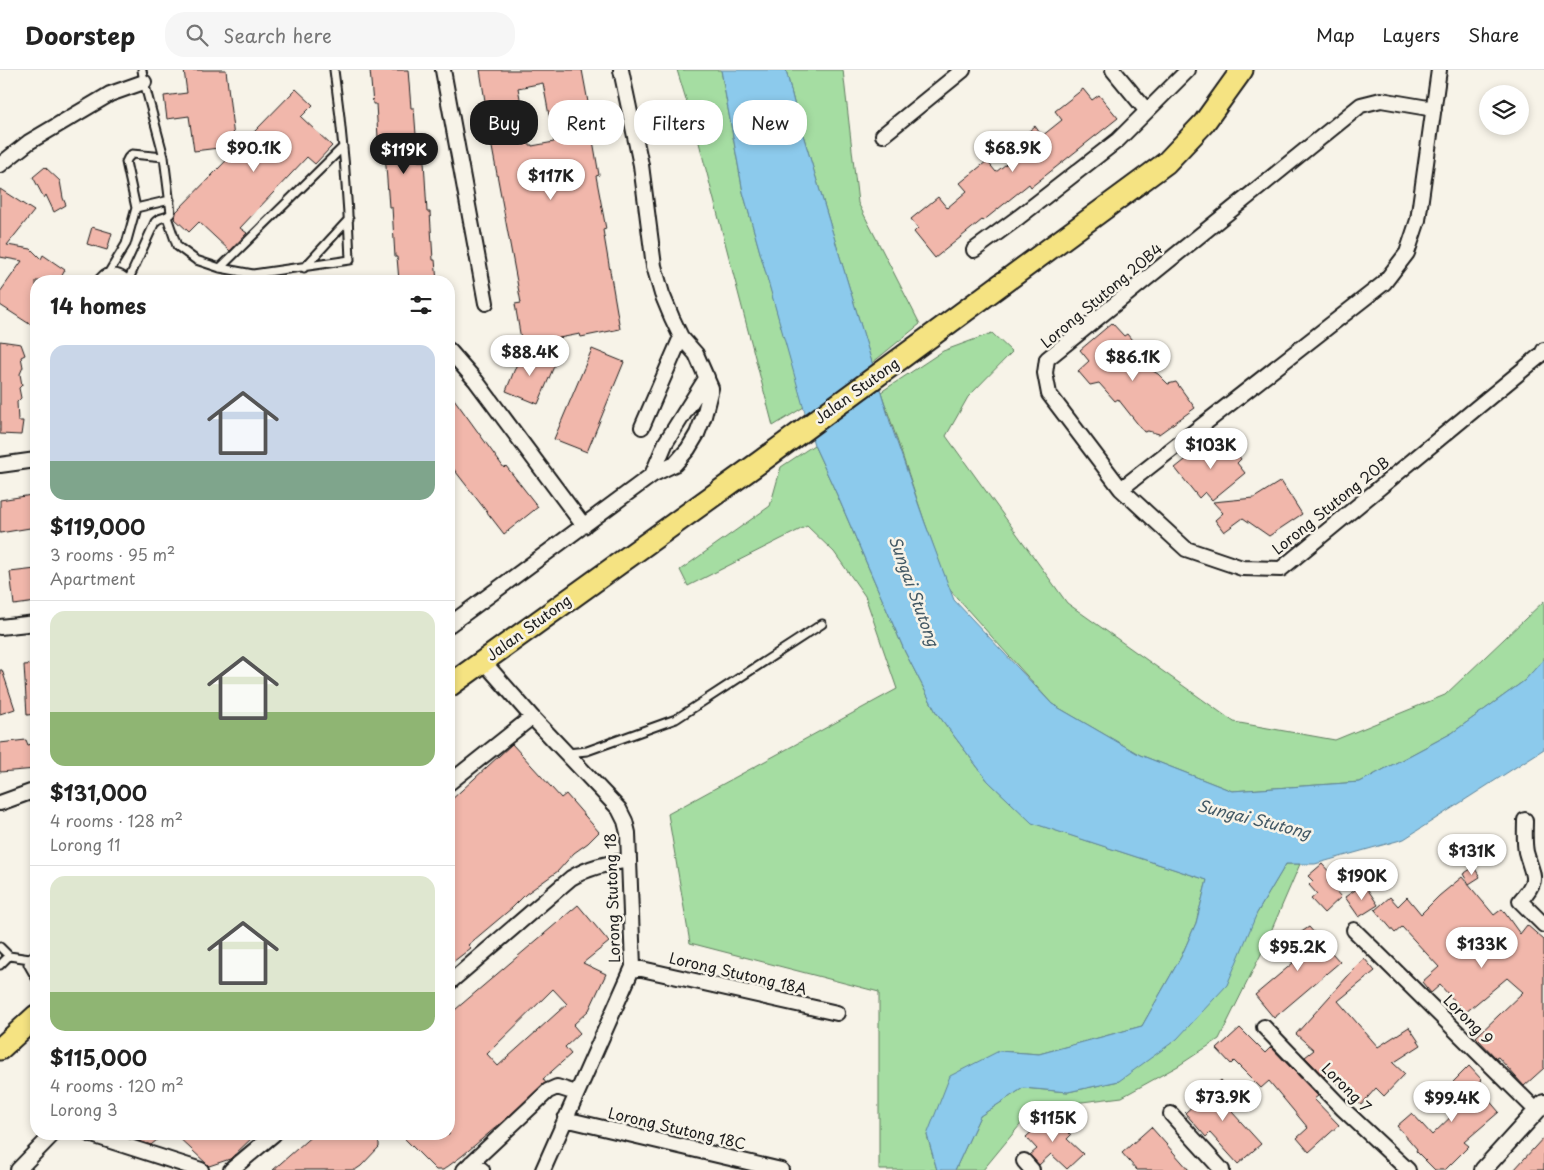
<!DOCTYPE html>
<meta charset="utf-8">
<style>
body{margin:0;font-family:"Playpen Sans",sans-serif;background:#f6f6f6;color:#222;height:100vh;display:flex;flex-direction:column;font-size:19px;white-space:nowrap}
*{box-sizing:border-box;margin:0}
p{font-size:16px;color:#767676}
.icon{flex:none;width:28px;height:28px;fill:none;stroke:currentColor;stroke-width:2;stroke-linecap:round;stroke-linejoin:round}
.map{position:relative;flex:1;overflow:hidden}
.drawer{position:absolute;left:30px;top:205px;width:425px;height:865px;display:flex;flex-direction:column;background:#fff;border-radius:20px;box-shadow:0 2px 8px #0003}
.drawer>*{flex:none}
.guide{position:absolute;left:470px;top:30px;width:475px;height:45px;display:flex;gap:10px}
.fabs{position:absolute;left:1479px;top:15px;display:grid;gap:10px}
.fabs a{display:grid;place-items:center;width:50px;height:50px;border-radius:50%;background:#fff;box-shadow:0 2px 8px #0003;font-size:25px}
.price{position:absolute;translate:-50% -42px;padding:0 11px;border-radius:18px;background:#fff;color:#222;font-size:16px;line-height:32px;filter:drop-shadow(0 1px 2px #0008)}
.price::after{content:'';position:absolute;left:50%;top:30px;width:15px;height:11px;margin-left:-8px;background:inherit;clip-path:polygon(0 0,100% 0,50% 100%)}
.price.selected{background:#1c1c1c;color:#fff}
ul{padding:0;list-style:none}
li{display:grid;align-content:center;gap:10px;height:265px;padding:0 20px}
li+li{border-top:1px solid #e0e0e0}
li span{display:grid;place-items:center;height:155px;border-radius:15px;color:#555}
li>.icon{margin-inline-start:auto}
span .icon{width:90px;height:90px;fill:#fffc;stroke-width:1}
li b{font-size:21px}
h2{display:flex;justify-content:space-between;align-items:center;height:60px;padding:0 20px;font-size:21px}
.tag{padding:0 18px;border-radius:20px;background:#fff;box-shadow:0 2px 8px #0003;font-size:18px;line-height:45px}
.tag.selected{background:#1c1c1c;color:#fff}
header{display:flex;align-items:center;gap:30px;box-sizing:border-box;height:70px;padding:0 25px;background:#fff;border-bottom:1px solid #e0e0e0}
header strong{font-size:24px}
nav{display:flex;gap:28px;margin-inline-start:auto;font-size:18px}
.search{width:350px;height:45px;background:#f6f6f6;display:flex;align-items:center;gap:12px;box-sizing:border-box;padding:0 18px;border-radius:20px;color:#767676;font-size:19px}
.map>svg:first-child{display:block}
</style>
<header>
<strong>Doorstep</strong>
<div class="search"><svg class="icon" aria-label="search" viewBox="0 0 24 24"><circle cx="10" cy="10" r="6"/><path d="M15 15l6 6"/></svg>Search here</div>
<nav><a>Map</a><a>Layers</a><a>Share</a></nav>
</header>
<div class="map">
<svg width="1544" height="1100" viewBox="0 0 1544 1100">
<rect width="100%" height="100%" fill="#f7f3e8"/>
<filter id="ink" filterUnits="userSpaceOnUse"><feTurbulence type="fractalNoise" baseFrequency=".02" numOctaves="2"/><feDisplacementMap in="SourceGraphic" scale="10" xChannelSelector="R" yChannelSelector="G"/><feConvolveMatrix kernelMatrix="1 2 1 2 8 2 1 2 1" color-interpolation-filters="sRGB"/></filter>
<g filter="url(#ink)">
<path fill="#a5dda2" stroke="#607c5f" d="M677 0H721L743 122 804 337 773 356 697 65Z
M786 0H843L858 133 920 254 872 293 797 45Z
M992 263 1012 282 968 327 946 366 1067 533 1234 652 1335 670 1445 625 1544 531V589L1524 611 1452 663 1360 712 1232 721 1140 685 1052 634 949 519 925 453 881 322 943 281Z
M814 375 838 427 905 582 936 642 988 711 1033 753 1207 810 1196 853 1181 887 1142 956 1039 984 999 981 927 1065 937 1100H879V922L690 873 668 744 897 619 865 526 834 482 807 456 688 516 680 500 770 436 781 397Z
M1286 794H1300L1262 882 1219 969 1178 996 1122 1027 1034 1038 983 1100H955L980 1046 1023 1018 1068 1022 1119 1011 1257 843Z"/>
<path fill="#8ccaec" stroke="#5f8499" d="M721 0H786L797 45 891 355 925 453 954 530 1052 634 1140 685 1232 721 1360 712 1452 663 1524 611 1544 589V679L1404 769 1315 794H1286L1257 843 1227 915 1177 969 1119 1011 1068 1022 1023 1018 980 1046 955 1100H937L927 1065 950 1006 999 981 1039 984 1142 956 1181 887 1196 853 1207 810 1032 753 988 711 936 642 905 582 838 427 814 375 743 122Z"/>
<path fill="#f1b7ab" stroke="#1c1c1c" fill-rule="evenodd" d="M184 0H226L235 76 194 81 189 46 167 49 164 26 187 23Z
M370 0H408L411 38H414L418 91H424L427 142H430L433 190H435L437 211H399L397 187H395L392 137H389L385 83 379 84 376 34H373Z
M480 0H582L593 59H591L599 105 596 106 606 159 603 160 620 259 581 267 580 264 522 275 515 234 521 233 491 72 488 73 480 32 485 31ZM543 13 554 72 532 76V75H529L518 18Z
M296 19 313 35 301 47 332 76 315 94 307 87 240 158 247 163 230 181 199 152 189 162 174 148 176 142Z
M1083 19 1092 30 1099 25 1118 48 1031 117 1029 114 983 151 982 150 935 188 914 162 918 158 911 149 938 127 947 138 967 121 960 113 987 91 996 102 1015 87 1008 78 1035 56 1042 66 1062 50 1055 41Z
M45 97 60 111 63 128 66 135 54 142 46 125 44 128 33 107Z
M0 119 34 141 7 175 31 179 41 189 43 185 65 200 59 211H36V247L31 255 0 235V222L22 191 0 187Z
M92 157 112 163 107 180 87 174Z
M1112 253 1124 266 1127 264 1144 285 1135 290 1158 304 1168 314 1176 312 1195 338 1159 364 1148 361 1144 362 1118 329 1115 331 1099 313 1090 315 1078 301 1089 291 1080 280Z
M0 271 21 274 25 285 21 287 23 297 20 304 22 315 19 318 21 328 17 332 18 351H23L21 365 0 364Z
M592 279 624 292 587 382 554 369Z
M522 281 555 294 538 334 506 321Z
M449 322 504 398 506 396 538 437 504 464 449 393Z
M1209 371 1215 378 1230 375 1241 389 1237 393 1245 403 1212 430 1205 422 1199 428 1175 398Z
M1281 411 1302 444 1269 466 1243 448 1224 462 1215 450 1223 443 1213 432 1254 428Z
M32 425 36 457 0 463V430Z
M36 499V532L14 535 10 502Z
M36 594V644L27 645 24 595Z
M0 600H2L15 639 0 644Z
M26 670 28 675 36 673V699L0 702V673Z
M512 674 561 728 566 724 599 762 588 773 574 783 558 801 526 824 512 838 468 875 471 878 449 895V732Z
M1322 794 1333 806 1327 811 1341 827 1324 843 1311 829 1317 824 1309 815 1313 811 1308 806Z
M1474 797 1480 807 1469 814 1463 804Z
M1462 807 1494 845 1502 839 1520 864 1527 855 1544 870V998L1524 1016 1498 987 1496 988 1476 967 1523 922 1507 908 1465 943 1440 915 1431 923 1422 912 1439 897 1402 857 1395 863 1375 840 1390 827 1398 836 1407 827 1421 844 1439 826Z
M1364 814 1378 835 1359 847 1345 827Z
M578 835 609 872 583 893 606 904 589 940 573 955 580 963 565 977 571 984 543 1009 546 1013 508 1047 462 1086 443 1100H436L400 1064H449V945ZM553 919 567 934 498 996 487 984Z
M1309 857 1340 892 1274 948 1255 925 1293 893 1282 880 1300 863Z
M1364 888 1375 901 1338 931 1378 977 1409 957 1421 975 1393 993 1405 1004 1384 1026 1376 1018 1361 1035 1327 1004 1324 1007 1305 987 1314 980 1296 964Z
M1240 958 1265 983 1271 977 1318 1026 1314 1029 1339 1055 1309 1082 1297 1068 1308 1058 1269 1011 1261 1018 1234 991 1231 994 1217 979Z
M1469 996 1482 1010 1476 1015 1499 1042 1464 1072 1469 1076 1445 1100H1435L1416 1081 1417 1079 1397 1056 1412 1043 1432 1065 1460 1038 1444 1021Z
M1221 1010 1243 1033 1232 1042 1261 1074 1238 1094 1210 1063 1206 1067 1185 1043Z
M1051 1044 1071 1065 1067 1069 1083 1084 1067 1099 1051 1084 1039 1095 1030 1085 1037 1079 1026 1067Z
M1151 1057 1189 1100H1137L1122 1083Z
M133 1064H164L151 1075 139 1071Z
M175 1064H256L230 1089 209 1096Z
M314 1064H370L379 1073V1077L361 1096 355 1100H273Z
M1544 1067V1100H1514Z"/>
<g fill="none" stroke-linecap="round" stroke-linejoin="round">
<g stroke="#1c1c1c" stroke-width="11">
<path id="service" d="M136 138 170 130
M167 147 177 176 196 190 220 198 253 204 350 190C348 127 343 63 334 0
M220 198 343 77
M304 198 349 149
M106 207 126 174 136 138 126 92 128 88 132 84 164 87
M128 211 155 152C160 146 167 149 171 143L164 87 144 12 142 0
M567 683 587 681 676 649 822 554
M0 877 9 886 30 889
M36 883 30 889 28 894 36 908
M0 895 9 886"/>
</g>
<g stroke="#1c1c1c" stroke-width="18">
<path id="minor" d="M443 0 486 233
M1113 0 1146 40
M1434 39 1381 30 1361 35 1047 289 1045 303 1049 324 1121 419 1186 479 1242 498 1281 499 1542 284 1544 280
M883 65 963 0
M0 95 29 72 110 24 144 12
M974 180 1019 147 1118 70 1188 0
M102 211 106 207C114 206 118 206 124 211
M449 280 476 311 584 456
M642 357 681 267
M0 395 36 390
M652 405 666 372 707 307
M1121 419 1384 213 1407 183 1418 150 1439 0
M449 555 652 405 675 394 688 379 697 364 704 346 711 318 696 284 681 267 672 248 662 224 654 196 641 95 621 0
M0 557 36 553
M483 591 532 647 619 739 625 751 628 763 633 897 543 1100
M449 713 532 647
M0 733 36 720
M1525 750C1525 760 1524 772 1526 782 1533 808 1540 808 1520 831L1544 855
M1354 860 1537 1041
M633 897 837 943
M449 913 571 808C591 796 607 794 629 790
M1264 957 1343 1039 1408 1100
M1171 1044 1222 1100
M565 1049 781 1100
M89 1064 201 1100
M1024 1091 1032 1100
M471 1093 482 1100
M18 1100 53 1064
M231 1100 274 1064
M464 1100 548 1021 557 1017 576 1023"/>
</g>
<g stroke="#1c1c1c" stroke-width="20">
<path id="tertiary" d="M1483 1100 1544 1033"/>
</g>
<g stroke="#1c1c1c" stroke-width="25">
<path id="primary" d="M449 616 760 392 1166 93 1204 53 1242 0
M0 979 36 946"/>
</g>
<use href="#service" stroke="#f7f3e8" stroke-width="7"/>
<use href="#minor" stroke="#f7f3e8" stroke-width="14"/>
<use href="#tertiary" stroke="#f7f3e8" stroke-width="16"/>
<use href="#primary" stroke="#f5e382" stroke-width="21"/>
</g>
</g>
<g text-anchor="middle" stroke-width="5" stroke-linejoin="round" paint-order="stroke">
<g font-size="15" fill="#1c1c1c" stroke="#f7f3e8">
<text transform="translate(1102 226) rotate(-40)" y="5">Lorong Stutong 20B4</text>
<text transform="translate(857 321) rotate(-36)" y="5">Jalan Stutong</text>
<text transform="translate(1331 436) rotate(-39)" y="5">Lorong Stutong 20B</text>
<text transform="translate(529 558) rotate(-36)" y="5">Jalan Stutong</text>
<text transform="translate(613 828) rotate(-92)" y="5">Lorong Stutong 18</text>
<text transform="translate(738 904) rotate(13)" y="5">Lorong Stutong 18A</text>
<text transform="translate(1468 950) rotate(45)" y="5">Lorong 9</text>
<text transform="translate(1346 1018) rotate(45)" y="5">Lorong 7</text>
<text transform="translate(677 1059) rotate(13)" y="5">Lorong Stutong 18C</text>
</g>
<g font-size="16" font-style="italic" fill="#435965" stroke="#f7f3e8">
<text transform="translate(914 521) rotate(70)" y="6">Sungai Stutong</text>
<text transform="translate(1254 749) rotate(14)" y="6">Sungai Stutong</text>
</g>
</g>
</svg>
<div class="fabs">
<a><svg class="icon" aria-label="layers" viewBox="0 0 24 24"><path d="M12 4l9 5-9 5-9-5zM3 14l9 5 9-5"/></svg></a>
</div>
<b class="price" style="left:254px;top:103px">$90.1K</b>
<b class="price" style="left:1013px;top:103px">$68.9K</b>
<b class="price selected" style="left:404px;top:105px">$119K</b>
<b class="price" style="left:551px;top:131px">$117K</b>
<b class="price" style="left:530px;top:307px">$88.4K</b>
<b class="price" style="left:1133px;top:312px">$86.1K</b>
<b class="price" style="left:1211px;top:400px">$103K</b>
<b class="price" style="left:1472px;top:806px">$131K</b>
<b class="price" style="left:1362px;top:831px">$190K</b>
<b class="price" style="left:1482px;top:899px">$133K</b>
<b class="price" style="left:1298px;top:902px">$95.2K</b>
<b class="price" style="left:1223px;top:1052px">$73.9K</b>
<b class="price" style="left:1452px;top:1053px">$99.4K</b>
<b class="price" style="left:1053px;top:1073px">$115K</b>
<div class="guide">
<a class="tag selected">Buy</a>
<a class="tag">Rent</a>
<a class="tag">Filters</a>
<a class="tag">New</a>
</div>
<section class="drawer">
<h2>14 homes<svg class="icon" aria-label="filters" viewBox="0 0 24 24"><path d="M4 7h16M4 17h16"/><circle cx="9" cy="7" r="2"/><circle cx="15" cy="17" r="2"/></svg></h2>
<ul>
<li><span style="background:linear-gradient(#c9d6e8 75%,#7fa58c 0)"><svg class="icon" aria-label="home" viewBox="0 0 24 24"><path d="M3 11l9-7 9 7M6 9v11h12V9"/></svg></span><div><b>$119,000</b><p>3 rooms · 95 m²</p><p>Apartment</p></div></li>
<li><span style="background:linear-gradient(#dfe7d0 65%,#8fb573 0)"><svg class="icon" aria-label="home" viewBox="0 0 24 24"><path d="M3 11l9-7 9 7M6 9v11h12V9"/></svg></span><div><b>$131,000</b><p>4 rooms · 128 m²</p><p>Lorong 11</p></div></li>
<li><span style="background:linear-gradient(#dfe7d0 75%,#8fb573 0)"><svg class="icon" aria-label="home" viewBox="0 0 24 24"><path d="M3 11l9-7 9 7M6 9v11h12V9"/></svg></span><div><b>$115,000</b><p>4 rooms · 120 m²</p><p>Lorong 3</p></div></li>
</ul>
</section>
</div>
